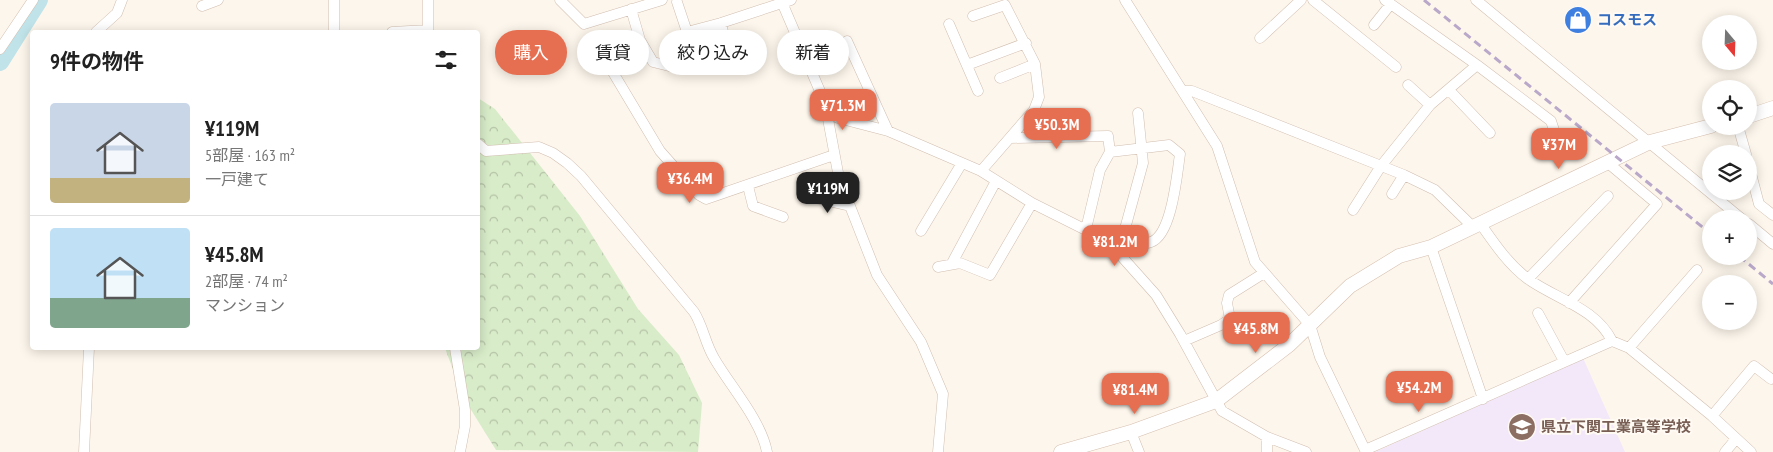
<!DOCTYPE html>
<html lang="ja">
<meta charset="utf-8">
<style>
body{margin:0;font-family:"PT Sans Narrow","Noto Sans JP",sans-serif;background:#f6f6f6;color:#222;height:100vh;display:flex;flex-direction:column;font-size:19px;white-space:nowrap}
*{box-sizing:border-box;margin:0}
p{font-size:16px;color:#767676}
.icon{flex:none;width:28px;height:28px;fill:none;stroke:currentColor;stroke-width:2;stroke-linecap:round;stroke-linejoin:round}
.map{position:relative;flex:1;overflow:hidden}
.sheet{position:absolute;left:30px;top:30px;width:450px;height:320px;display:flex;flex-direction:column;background:#fff;border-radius:5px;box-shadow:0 2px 12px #0003}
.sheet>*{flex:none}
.top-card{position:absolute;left:495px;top:30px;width:475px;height:45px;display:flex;gap:10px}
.needle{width:32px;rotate:161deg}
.fabs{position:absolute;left:1702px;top:15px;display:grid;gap:10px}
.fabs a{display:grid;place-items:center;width:55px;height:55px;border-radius:50%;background:#fff;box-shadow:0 2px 12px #0003;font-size:25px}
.price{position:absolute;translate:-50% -42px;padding:0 11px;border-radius:10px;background:#e76f51;color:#fff;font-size:16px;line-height:32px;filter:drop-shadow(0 1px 2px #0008)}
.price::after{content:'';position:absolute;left:50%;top:30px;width:15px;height:11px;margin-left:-8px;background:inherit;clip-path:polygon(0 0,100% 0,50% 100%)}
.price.on{background:#222;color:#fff}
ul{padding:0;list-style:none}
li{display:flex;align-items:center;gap:15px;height:125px;padding:0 20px}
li+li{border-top:1px solid #e0e0e0}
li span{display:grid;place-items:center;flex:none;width:140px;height:100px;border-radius:5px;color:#555}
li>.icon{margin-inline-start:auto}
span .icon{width:60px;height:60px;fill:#fffc;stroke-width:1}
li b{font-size:21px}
h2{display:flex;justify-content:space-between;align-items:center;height:60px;padding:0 20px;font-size:21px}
.tag{padding:0 18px;border-radius:22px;background:#fff;box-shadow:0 2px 12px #0003;font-size:18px;line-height:45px}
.tag.on{background:#e76f51;color:#fff}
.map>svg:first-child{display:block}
</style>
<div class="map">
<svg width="1773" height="452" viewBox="0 0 1773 452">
<defs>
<pattern id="forest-crowns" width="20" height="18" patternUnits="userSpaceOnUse" patternTransform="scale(1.25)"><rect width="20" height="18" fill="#d8ecc9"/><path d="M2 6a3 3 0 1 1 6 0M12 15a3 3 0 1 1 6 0" fill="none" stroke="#b4c2a5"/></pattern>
</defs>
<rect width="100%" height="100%" fill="#fdf6ec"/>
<path fill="#f3e8fa" d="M1583 358 1625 452H1375Z"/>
<path fill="url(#forest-crowns)" d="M478 98 495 109 580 216 638 309 679 355 702 403 698 452 496 450 463 397 445 348H478Z"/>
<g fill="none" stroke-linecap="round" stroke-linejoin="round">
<path stroke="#bfe3e8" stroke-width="18" d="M0 62 39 0"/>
<g stroke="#d1beb0" stroke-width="11">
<path id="street" d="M334 0V32
M560 0 584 24 662 0
M781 0 825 103 839 178 877 275 921 342 943 394 938 452
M1125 0 1217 146 1255 262 1310 325 1320 357 1366 452
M1313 0 1396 67
M1476 0 1742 219
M677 2 687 32 721 23 791 0
M202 6 218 0
M631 9 640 40 653 62 669 66 722 52 726 45 721 23
M973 16 1005 5 1035 64 1039 97 1034 110 981 171
M949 24 978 91
M1374 25 1390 5
M96 32 117 13 122 0
M392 32 428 30
M428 32V0
M1260 38 1301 0
M847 41 888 131
M0 49 33 0
M967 65 1026 43
M1477 65 1551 121 1554 130
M611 69 660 151 699 195 706 199 834 155
M1000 78 1035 64
M1408 85 1430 105
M1449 90 1490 133
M1183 91H1192L1404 175 1435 190 1472 226
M827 110 838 118 888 131 981 171 1032 203 1120 247 1123 258 1156 295 1180 334 1222 411 1267 437 1306 452
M1738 126 1746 154
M1011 138 1108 136 1110 152
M478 144 486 151 539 147 553 153 567 163 581 176 694 312C703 326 705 343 714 358 730 386 761 420 767 452
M1749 166 1759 204 1773 215
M748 186 753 206 783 217
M1392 194 1404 175
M811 197 850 206
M1353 210 1381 166 1430 105 1477 65 1385 0
M1480 223C1494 243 1508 264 1528 279 1556 299 1596 308 1612 341
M1749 224 1773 244
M1086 229 1100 170 1110 152 1169 145 1180 154C1177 174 1172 235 1151 242 1142 245 1130 245 1120 247L1143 163 1138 113
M921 231 962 163
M1431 247 1483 399
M952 263 996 181
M938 267 960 263 990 275 1032 203
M1528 279 1608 196
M1569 303 1657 204 1608 163
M1538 313 1564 361
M1184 341 1221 325 1230 319 1227 303 1229 295 1264 273
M455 348 465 410V426L460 452
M1629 348 1697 270
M1712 416 1754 366 1771 379
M1131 432 1139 452
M1365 450 1612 341 1629 348 1712 416 1751 452
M84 452 89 348
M1267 452V437
M1725 452 1736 439"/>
</g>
<g stroke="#d6c0b0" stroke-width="15">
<path id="secondary" d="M1749 116 1773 108
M1061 452 1131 432 1216 401 1289 345 1350 286 1399 256 1431 247 1650 142 1711 126"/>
</g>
<use href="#street" stroke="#fff" stroke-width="10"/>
<use href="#secondary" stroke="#fff" stroke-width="14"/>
<path stroke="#b9a8c9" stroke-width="3" stroke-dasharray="8 5" stroke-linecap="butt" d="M1424 0 1711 234
M1739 256 1773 284"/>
</g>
<defs>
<g id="shop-disc" transform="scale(1.4375)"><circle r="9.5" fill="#3f7fe0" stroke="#fffaf3"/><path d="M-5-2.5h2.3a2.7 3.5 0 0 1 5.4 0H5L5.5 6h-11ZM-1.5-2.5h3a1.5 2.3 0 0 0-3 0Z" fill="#fff"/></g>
<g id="school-disc" transform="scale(1.4375)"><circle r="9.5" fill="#8d6e63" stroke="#fffaf3"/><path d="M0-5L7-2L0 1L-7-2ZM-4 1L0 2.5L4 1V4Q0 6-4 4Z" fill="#fff"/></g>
</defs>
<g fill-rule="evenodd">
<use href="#shop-disc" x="1578" y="20"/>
<use href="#school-disc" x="1522" y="427"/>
</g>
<g text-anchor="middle" stroke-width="4" stroke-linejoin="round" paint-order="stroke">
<g font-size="15" font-weight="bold" fill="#366cbe" stroke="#fffaf3" text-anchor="start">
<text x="1597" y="25">コスモス</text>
</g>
<g font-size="15" font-weight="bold" fill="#785e54" stroke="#fffaf3" text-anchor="start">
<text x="1541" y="432">県立下関工業高等学校</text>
</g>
</g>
</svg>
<div class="fabs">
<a><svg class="needle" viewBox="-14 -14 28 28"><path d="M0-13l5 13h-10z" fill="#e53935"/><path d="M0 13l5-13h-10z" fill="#767676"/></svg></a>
<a><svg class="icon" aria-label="locate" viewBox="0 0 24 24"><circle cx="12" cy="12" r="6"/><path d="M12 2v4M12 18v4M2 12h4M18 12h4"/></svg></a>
<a><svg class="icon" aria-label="layers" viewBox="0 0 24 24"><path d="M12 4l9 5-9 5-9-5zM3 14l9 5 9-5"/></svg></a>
<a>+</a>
<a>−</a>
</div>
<b class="price" style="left:843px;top:131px">¥71.3M</b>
<b class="price" style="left:1057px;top:150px">¥50.3M</b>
<b class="price" style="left:1559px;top:170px">¥37M</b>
<b class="price" style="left:690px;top:204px">¥36.4M</b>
<b class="price on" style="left:828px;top:214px">¥119M</b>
<b class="price" style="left:1115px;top:267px">¥81.2M</b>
<b class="price" style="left:1256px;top:354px">¥45.8M</b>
<b class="price" style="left:1419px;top:413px">¥54.2M</b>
<b class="price" style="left:1135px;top:415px">¥81.4M</b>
<div class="top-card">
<a class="tag on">購入</a>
<a class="tag">賃貸</a>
<a class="tag">絞り込み</a>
<a class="tag">新着</a>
</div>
<section class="sheet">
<h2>9件の物件<svg class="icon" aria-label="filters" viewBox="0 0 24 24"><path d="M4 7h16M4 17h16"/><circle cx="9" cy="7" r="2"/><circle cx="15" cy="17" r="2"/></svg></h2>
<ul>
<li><span style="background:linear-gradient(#c9d6e8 75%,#c2b280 0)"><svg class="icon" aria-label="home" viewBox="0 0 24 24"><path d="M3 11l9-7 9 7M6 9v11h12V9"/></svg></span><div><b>¥119M</b><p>5部屋 · 163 m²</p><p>一戸建て</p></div></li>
<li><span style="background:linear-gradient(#bfe0f5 70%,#7fa58c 0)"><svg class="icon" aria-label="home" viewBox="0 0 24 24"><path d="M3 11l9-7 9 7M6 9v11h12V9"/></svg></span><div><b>¥45.8M</b><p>2部屋 · 74 m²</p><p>マンション</p></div></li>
</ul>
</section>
</div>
